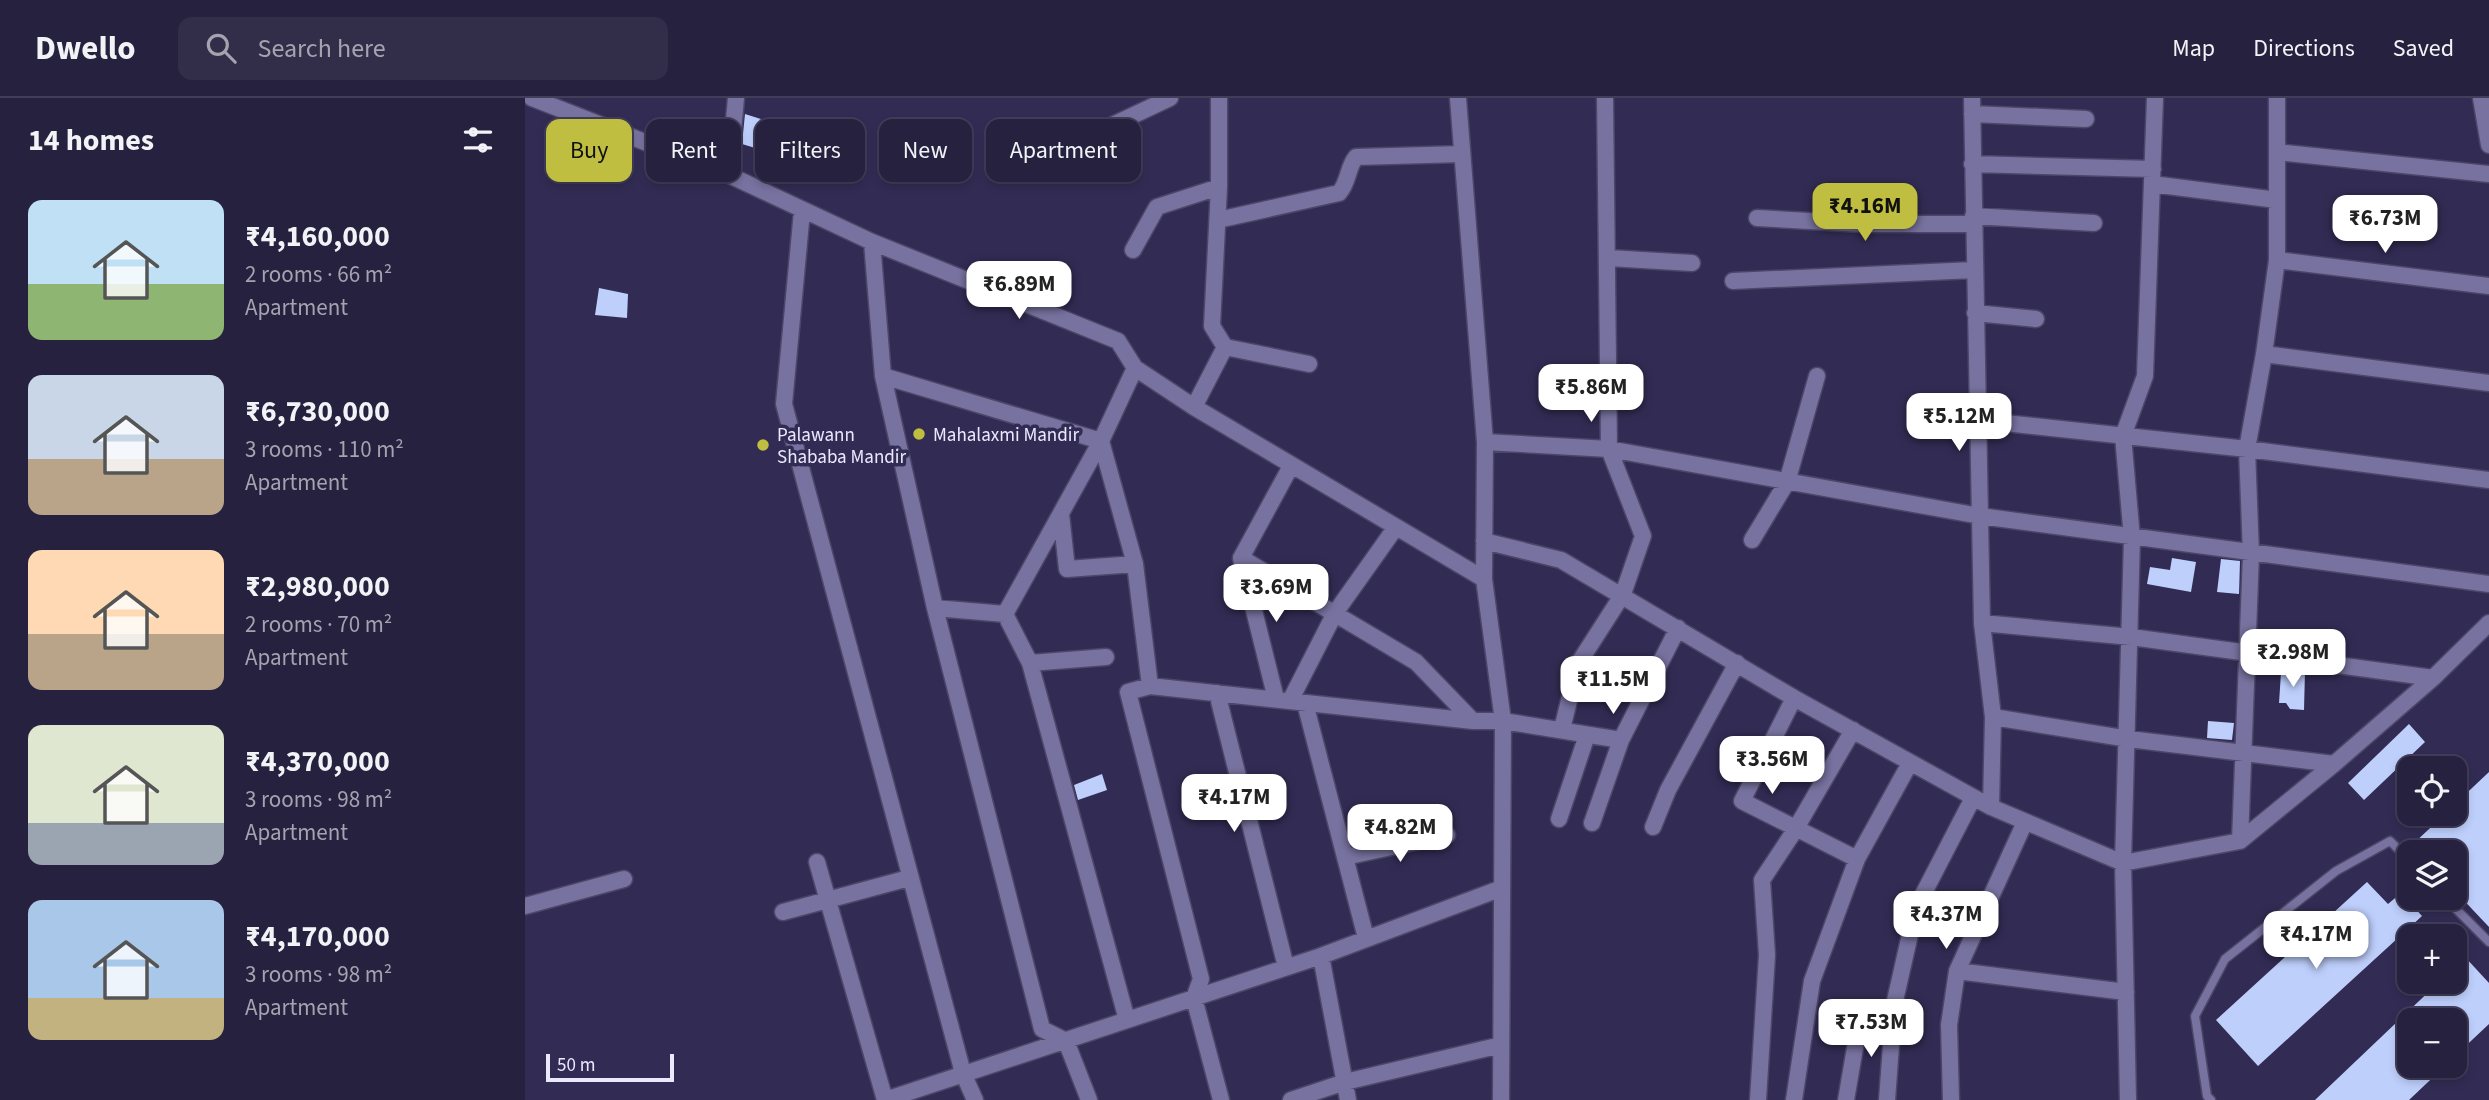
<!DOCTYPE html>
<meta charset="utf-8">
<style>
body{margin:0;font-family:"Source Sans 3",sans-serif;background:#322e4a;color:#f1f3f6;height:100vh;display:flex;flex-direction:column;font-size:26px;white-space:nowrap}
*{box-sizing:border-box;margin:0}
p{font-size:23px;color:#a4a3b0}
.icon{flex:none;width:38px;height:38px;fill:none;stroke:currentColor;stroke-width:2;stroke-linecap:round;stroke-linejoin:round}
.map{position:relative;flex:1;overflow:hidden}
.drawer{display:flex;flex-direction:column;background:#26213f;width:525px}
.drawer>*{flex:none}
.banner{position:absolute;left:21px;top:21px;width:665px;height:63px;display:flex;gap:14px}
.buttons{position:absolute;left:1872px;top:658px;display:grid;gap:14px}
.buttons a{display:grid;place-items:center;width:70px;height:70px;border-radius:14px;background:#26213f;box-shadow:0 4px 10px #0003,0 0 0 2px #423e59;font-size:35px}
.scale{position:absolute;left:21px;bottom:18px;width:128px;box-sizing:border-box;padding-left:7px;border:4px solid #ebe9fe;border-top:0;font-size:19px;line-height:24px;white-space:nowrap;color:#ebe9fe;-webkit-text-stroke:5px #322c54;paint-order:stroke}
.price{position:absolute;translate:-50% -60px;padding:0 16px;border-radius:14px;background:#fff;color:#222;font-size:23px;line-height:46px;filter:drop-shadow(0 2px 4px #0008)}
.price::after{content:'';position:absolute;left:50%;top:42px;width:21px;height:16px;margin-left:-10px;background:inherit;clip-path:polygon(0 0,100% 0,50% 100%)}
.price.selected{background:#bfbe41;color:#111}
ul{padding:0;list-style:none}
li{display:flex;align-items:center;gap:21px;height:175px;padding:0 28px}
li span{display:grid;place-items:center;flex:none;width:196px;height:140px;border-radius:14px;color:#555}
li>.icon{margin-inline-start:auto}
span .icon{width:84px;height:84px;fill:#fffc;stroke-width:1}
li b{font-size:30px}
h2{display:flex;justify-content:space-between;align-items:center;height:84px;padding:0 28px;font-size:30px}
.tag{padding:0 24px;border-radius:14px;background:#26213f;box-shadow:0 4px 10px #0003,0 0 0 2px #423e59;font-size:24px;line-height:63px}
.tag.selected{background:#bfbe41;color:#111}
header{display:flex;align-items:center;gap:42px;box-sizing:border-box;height:98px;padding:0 35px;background:#26213f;border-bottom:2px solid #423e59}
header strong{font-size:33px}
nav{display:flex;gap:38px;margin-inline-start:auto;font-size:24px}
.search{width:490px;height:63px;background:#322e4a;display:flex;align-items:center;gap:18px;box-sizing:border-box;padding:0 24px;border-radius:14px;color:#a4a3b0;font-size:26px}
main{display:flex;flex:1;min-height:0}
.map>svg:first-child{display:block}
</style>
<header>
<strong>Dwello</strong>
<div class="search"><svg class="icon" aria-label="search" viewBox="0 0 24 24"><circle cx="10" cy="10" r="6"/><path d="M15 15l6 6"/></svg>Search here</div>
<nav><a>Map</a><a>Directions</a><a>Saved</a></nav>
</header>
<main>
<section class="drawer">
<h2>14 homes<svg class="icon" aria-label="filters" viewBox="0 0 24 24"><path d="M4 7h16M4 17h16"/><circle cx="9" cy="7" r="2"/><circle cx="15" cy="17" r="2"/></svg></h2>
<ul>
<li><span style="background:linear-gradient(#bfe0f5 60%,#8fb573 0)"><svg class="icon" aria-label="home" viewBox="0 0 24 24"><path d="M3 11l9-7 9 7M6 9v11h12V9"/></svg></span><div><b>₹4,160,000</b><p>2 rooms · 66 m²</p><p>Apartment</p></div></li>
<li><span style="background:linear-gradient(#c9d6e8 60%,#b9a48a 0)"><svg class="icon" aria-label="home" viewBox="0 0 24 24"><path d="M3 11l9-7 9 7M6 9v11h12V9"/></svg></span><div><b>₹6,730,000</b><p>3 rooms · 110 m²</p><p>Apartment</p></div></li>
<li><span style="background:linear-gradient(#ffd9b3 60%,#b9a48a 0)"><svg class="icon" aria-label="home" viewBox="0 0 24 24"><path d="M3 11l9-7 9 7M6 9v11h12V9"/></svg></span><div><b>₹2,980,000</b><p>2 rooms · 70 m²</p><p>Apartment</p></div></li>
<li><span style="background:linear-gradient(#dfe7d0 70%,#9aa5b1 0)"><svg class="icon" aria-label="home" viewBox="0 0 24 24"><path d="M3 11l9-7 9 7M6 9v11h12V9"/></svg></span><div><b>₹4,370,000</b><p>3 rooms · 98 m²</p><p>Apartment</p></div></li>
<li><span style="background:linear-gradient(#a9c7e8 70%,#c2b280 0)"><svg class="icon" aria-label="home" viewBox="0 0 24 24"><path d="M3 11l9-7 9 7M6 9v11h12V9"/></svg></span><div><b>₹4,170,000</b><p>3 rooms · 98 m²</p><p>Apartment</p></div></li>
</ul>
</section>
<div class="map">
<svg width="1964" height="1002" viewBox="0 0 1964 1002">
<rect width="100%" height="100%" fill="#322c54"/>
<path fill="#becffc" d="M220 16 248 25 240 53 217 46Z
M74 190 103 196 102 220 70 217Z
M1647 460 1671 464 1666 494 1622 486 1625 469 1645 472Z
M1696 461 1715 463 1714 496 1692 494Z
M1764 571 1780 573 1779 612 1765 611 1761 605H1754L1756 575H1761Z
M1683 623 1709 625 1707 642 1682 640Z
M1884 626 1900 644 1839 702 1823 685Z
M1964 674V829L1930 793V754H1893L1887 747 1920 716H1930V706Z
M577 676 582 692 553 702 549 687Z
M1842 784 1863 806 1876 795 1897 818 1733 968 1691 922Z
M1940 859 1964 885V926L1930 958V922H1885V968H1920L1884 1002H1790L1914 884H1930V868Z"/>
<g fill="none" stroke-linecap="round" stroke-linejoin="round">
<g stroke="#4d4668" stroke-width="11">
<path id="service" d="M1920 800 1964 844
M1686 1002 1682 998 1670 918 1700 861 1811 773 1865 743 1885 763"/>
</g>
<g stroke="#4d4668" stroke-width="19">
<path id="minor" d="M7 0 204 77 347 144 593 243 610 270 669 309 959 481
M694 0V89L687 228 700 249
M933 0 960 344 959 481 978 623 976 1002
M1447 0 1457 525 1468 619 1466 709
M1956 0 1964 47
M1447 16 1561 21
M1752 54 1964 76
M505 66 645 0
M1447 66 1628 71
M204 77 211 0
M1627 86 1752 102
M277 113 259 306 438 975 450 1002
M1448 118 1569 125
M1232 120 1338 126H1448
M693 122 814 95C824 84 822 70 831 59L937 56
M347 144 358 278 410 510 517 931 541 943 564 1002
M608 152 632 109 694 89
M1084 160 1167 165
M1752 162 1964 188
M1208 183 1449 172
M1450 215 1511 221
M1739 256 1964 285
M358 278 576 343 610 466 625 588 948 623H978L1096 642
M669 309 700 249 784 266
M1452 322 1722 351 1964 382
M960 344 1084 351 1455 418 1964 486
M766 368 716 460 891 564 948 623
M536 416 542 471 610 466
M1227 442 1262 384 1292 278
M959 443 1036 462 1269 600 1466 709 1598 765 1715 743 1809 666 1908 580 1964 525
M716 460 751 601
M410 510 480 516
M1457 525 1606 539 1908 580
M505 565 581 559
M625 588 603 594 676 881 669 900 696 1002
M692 595 761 869
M1269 600 1217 703 1332 761
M765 603 810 515 871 429
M780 605 841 840
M1468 619 1604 641 1809 666
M1037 631 1053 566 1098 496 1118 438 1084 351 1080 0
M1034 721 1062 637
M1067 725 1096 642 1153 530
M1128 729 1143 692 1212 565
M1715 743 1726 456 1722 351 1739 256 1752 162V0
M820 759 922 737
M292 764 360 1002
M0 808 99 781
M258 814 384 780
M796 858 977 790
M1432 873 1601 894
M602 922 505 565 480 516 576 343 610 270
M360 1002 796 858 823 1002
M766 1002 820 984 976 947
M1233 1002 1242 857 1237 782 1270 732 1328 632
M1269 1002 1287 883 1332 761 1385 665
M1321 1002 1336 915
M1362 1002 1369 907 1391 810 1448 700
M1426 1002 1424 927 1432 873 1500 724
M1603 1002 1598 765 1607 440 1598 338 1620 278 1630 0"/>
</g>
<use href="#service" stroke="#77729f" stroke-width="8"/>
<use href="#minor" stroke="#77729f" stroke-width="16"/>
</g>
<g fill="#bfbe41" stroke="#322c54" stroke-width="2.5">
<circle cx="394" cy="336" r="7"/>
<circle cx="238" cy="347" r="7"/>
</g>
<g text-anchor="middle" stroke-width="7" stroke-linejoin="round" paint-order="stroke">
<g font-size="19" fill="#ebe9fe" stroke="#322c54" text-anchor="start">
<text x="252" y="343">Palawann<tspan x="252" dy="22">Shababa Mandir</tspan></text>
<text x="408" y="343">Mahalaxmi Mandir</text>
</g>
</g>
</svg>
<div class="buttons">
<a><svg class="icon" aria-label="locate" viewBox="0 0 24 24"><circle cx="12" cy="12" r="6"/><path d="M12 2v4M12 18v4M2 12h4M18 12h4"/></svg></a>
<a><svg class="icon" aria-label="layers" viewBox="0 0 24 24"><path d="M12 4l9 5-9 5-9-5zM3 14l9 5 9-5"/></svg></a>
<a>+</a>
<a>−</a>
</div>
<div class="scale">50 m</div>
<b class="price selected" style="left:1340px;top:145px">₹4.16M</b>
<b class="price" style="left:1860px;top:157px">₹6.73M</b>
<b class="price" style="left:494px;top:223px">₹6.89M</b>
<b class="price" style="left:1066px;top:326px">₹5.86M</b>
<b class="price" style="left:1434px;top:355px">₹5.12M</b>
<b class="price" style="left:751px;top:526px">₹3.69M</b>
<b class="price" style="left:1768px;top:591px">₹2.98M</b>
<b class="price" style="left:1088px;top:618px">₹11.5M</b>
<b class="price" style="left:1247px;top:698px">₹3.56M</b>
<b class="price" style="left:709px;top:736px">₹4.17M</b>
<b class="price" style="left:875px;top:766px">₹4.82M</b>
<b class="price" style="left:1421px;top:853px">₹4.37M</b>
<b class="price" style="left:1791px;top:873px">₹4.17M</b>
<b class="price" style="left:1346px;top:961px">₹7.53M</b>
<div class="banner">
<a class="tag selected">Buy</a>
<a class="tag">Rent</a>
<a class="tag">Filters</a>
<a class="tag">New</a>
<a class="tag">Apartment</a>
</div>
</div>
</main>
